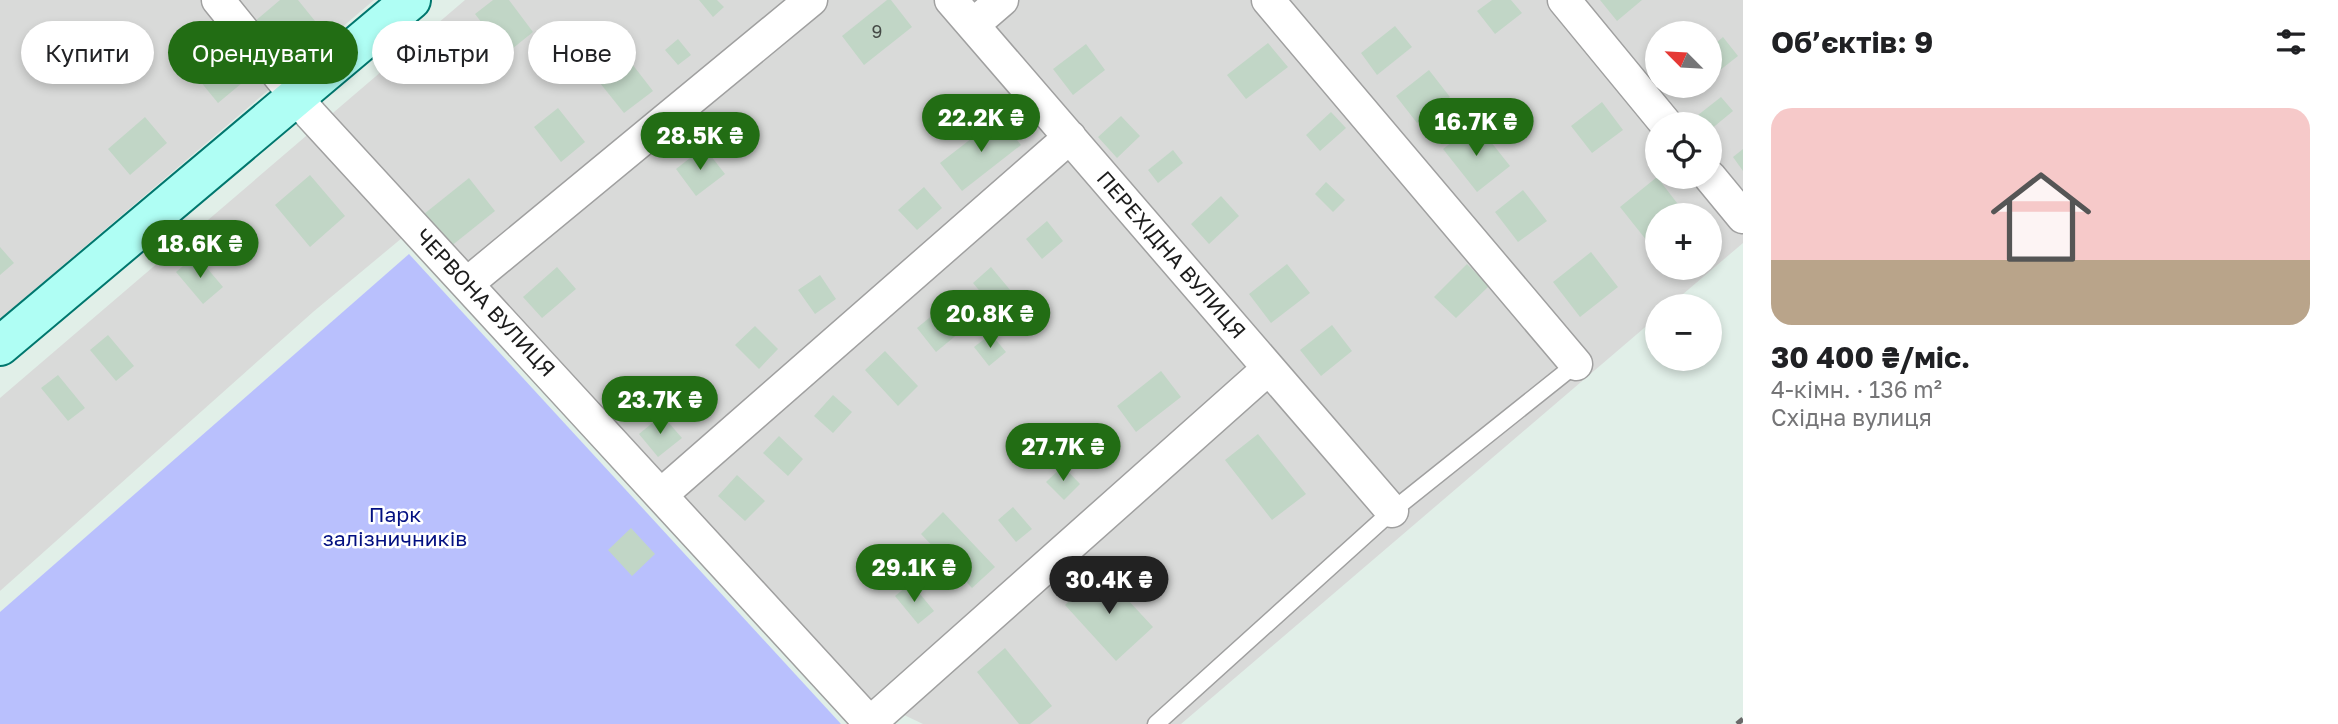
<!DOCTYPE html>
<html lang="uk">
<meta charset="utf-8">
<style>
body{margin:0;font-family:"Golos Text",sans-serif;background:#f2f2f2;color:#202124;height:100vh;display:flex;flex-direction:column;font-size:26px;white-space:nowrap}
*{box-sizing:border-box;margin:0}
p{font-size:23px;color:#757577}
.icon{flex:none;width:38px;height:38px;fill:none;stroke:currentColor;stroke-width:2;stroke-linecap:round;stroke-linejoin:round}
.map{position:relative;flex:1;overflow:hidden}
.side{display:flex;flex-direction:column;background:#fff;width:595px}
.side>*{flex:none}
.top-card{position:absolute;left:21px;top:21px;width:665px;height:63px;display:flex;gap:14px}
.needle{width:46px;rotate:294deg}
.buttons{position:absolute;left:1645px;top:21px;display:grid;gap:14px}
.buttons a{display:grid;place-items:center;width:77px;height:77px;border-radius:50%;background:#fff;box-shadow:0 4px 10px #0003;font-size:35px}
.price{position:absolute;translate:-50% -60px;padding:0 16px;border-radius:24px;background:#226d14;color:#fff;font-size:23px;line-height:46px;filter:drop-shadow(0 2px 4px #0008)}
.price::after{content:'';position:absolute;left:50%;top:42px;width:21px;height:16px;margin-left:-10px;background:inherit;clip-path:polygon(0 0,100% 0,50% 100%)}
.price.active{background:#222;color:#fff}
ul{padding:0;list-style:none}
li{display:grid;align-content:center;gap:14px;height:371px;padding:0 28px}
li span{display:grid;place-items:center;height:217px;border-radius:21px;color:#555}
li>.icon{margin-inline-start:auto}
span .icon{width:126px;height:126px;fill:#fffc;stroke-width:1}
li b{font-size:30px}
h2{display:flex;justify-content:space-between;align-items:center;height:84px;padding:0 28px;font-size:30px}
.chip{padding:0 24px;border-radius:32px;background:#fff;box-shadow:0 4px 10px #0003;font-size:24px;line-height:63px}
.chip.active{background:#226d14;color:#fff}
main{display:flex;flex:1;min-height:0}
.map>svg:first-child{display:block}
</style>
<main>
<div class="map">
<svg width="1743" height="724" viewBox="0 0 1743 724">
<rect width="100%" height="100%" fill="#e1efe8"/>
<path fill="#d9dad9" fill-rule="evenodd" d="M0 0H374L0 319Z
M465 0H1743V243L1669 306H1657V317L1181 724H923L860 694 420 223 313 312 0 591V398ZM1657 33H1710V86H1657ZM1657 124H1710V177H1657ZM1657 215H1710V268H1657Z"/>
<path fill="#b9c0fd" d="M409 254 841 724H0V612Z"/>
<path fill="#c1d6c6" d="M280 0H298L315 21 278 52 254 22Z
M493 0H509L533 32 506 54 475 14Z
M699 0H717L724 7 713 17Z
M887 0H891L912 27 864 65 842 36Z
M1492 0H1511L1522 13 1495 34 1477 11Z
M1600 0H1642L1617 21Z
M1395 26 1412 47 1377 75 1361 53Z
M1723 37 1738 56 1710 78V48Z
M678 39 691 55 678 65 665 50Z
M1268 43 1288 67 1246 99 1227 75Z
M1086 44 1105 70 1073 95 1053 69Z
M218 55 242 83 218 103 195 75Z
M629 60 653 91 624 113 600 83Z
M1429 70 1450 97 1417 123 1396 96Z
M1678 86H1700L1686 97Z
M1721 97 1733 111 1710 130V124H1698L1693 119Z
M1602 102 1623 130 1592 153 1571 126Z
M558 108 585 142 561 162 534 127Z
M1331 112 1346 128 1320 151 1306 135Z
M1121 116 1140 136 1117 158 1098 137Z
M145 117 167 143 130 175 108 149Z
M999 117 1021 145 962 191 940 163Z
M1476 123 1510 166 1477 192 1443 149Z
M704 147 725 174 696 196 676 169Z
M1743 149V171L1733 157Z
M1173 150 1183 163 1158 183 1148 170Z
M310 175 345 216 310 247 275 205Z
M1657 177 1684 212 1680 215H1657V233L1647 241 1620 207Z
M469 178 495 211 450 247 424 214Z
M1326 182 1345 200 1333 212 1315 194Z
M924 187 942 208 917 230 898 210Z
M1523 190 1547 221 1518 242 1495 212Z
M1221 196 1239 216 1209 244 1191 224Z
M1047 221 1063 241 1042 259 1026 239Z
M0 247 14 263 0 275Z
M1591 252 1618 287 1580 317 1553 282Z
M196 255 223 287 203 304 176 272Z
M1287 264 1310 293 1271 323 1249 294Z
M1467 264 1489 286 1456 318 1434 297Z
M557 267 576 289 542 318 523 297Z
M991 267 1011 291 993 307 973 283Z
M820 275 836 299 815 314 798 290Z
M940 309 959 333 936 352 917 328Z
M1332 325 1352 351 1321 376 1300 350Z
M755 326 778 349 759 369 735 345Z
M991 334 1006 352 989 366 974 347Z
M108 335 134 366 116 381 90 350Z
M885 351 918 386 898 406 865 370Z
M1161 371 1181 397 1136 432 1117 406Z
M58 375 85 408 68 421 41 388Z
M833 395 852 412 833 433 814 416Z
M662 415 682 438 658 457 639 434Z
M1258 434 1306 494 1272 520 1225 460Z
M779 436 803 459 788 476 763 453Z
M1063 466 1080 484 1064 500 1046 482Z
M737 475 765 501 745 521 718 496Z
M1013 507 1032 529 1016 542 998 520Z
M943 512 995 567 972 588 921 534Z
M631 528 655 554 632 576 608 550Z
M1102 572 1153 627 1116 661 1065 605Z
M911 583 934 611 918 624 895 596Z
M1005 648 1052 706 1030 724H1019L977 672Z"/>
<g fill="none" stroke-linecap="round" stroke-linejoin="round">
<g stroke="#a0a0a0" stroke-width="19">
<path id="lane" d="M1156 724 1392 511 1576 364"/>
</g>
<g stroke="#a0a0a0" stroke-width="35">
<path id="street" d="M218 0 311 115 871 724
M951 0 1392 511
M1268 0 1576 364
M1564 0 1666 124
M973 25 1002 0
M1710 177 1743 217
M468 283 811 0
M662 494 1070 137
M870 723 1268 369"/>
</g>
<g stroke="#00776e" stroke-width="42">
<path id="secondary" d="M0 346 411 0"/>
</g>
<use href="#lane" stroke="#fff" stroke-width="16"/>
<use href="#street" stroke="#fff" stroke-width="32"/>
<use href="#secondary" stroke="#affef4" stroke-width="38"/>
<path stroke="#6a6a6a" stroke-width="5" stroke-dasharray="14 14" stroke-linecap="butt" d="M1737 724 1743 719"/>
</g>
<g text-anchor="middle" stroke-width="5" stroke-linejoin="round" paint-order="stroke">
<g font-size="18" fill="#454a46">
<text x="877" y="38">9</text>
</g>
<g font-size="21" fill="#1c1c1c" stroke="#fff">
<text transform="translate(1171 255) rotate(49)" y="7">ПЕРЕХІДНА ВУЛИЦЯ</text>
<text transform="translate(485 303) rotate(47)" y="7">ЧЕРВОНА ВУЛИЦЯ</text>
</g>
<g font-size="21" fill="#031081" stroke="#fff">
<text x="395" y="522">Парк<tspan x="395" dy="24">залізничників</tspan></text>
</g>
</g>
</svg>
<div class="buttons">
<a><svg class="needle" viewBox="-14 -14 28 28"><path d="M0-13l5 13h-10z" fill="#e53935"/><path d="M0 13l5-13h-10z" fill="#757577"/></svg></a>
<a><svg class="icon" aria-label="locate" viewBox="0 0 24 24"><circle cx="12" cy="12" r="6"/><path d="M12 2v4M12 18v4M2 12h4M18 12h4"/></svg></a>
<a>+</a>
<a>−</a>
</div>
<b class="price" style="left:981px;top:154px">22.2K ₴</b>
<b class="price" style="left:1476px;top:158px">16.7K ₴</b>
<b class="price" style="left:700px;top:172px">28.5K ₴</b>
<b class="price" style="left:200px;top:280px">18.6K ₴</b>
<b class="price" style="left:990px;top:350px">20.8K ₴</b>
<b class="price" style="left:660px;top:436px">23.7K ₴</b>
<b class="price" style="left:1063px;top:483px">27.7K ₴</b>
<b class="price" style="left:914px;top:604px">29.1K ₴</b>
<b class="price active" style="left:1109px;top:616px">30.4K ₴</b>
<div class="top-card">
<a class="chip">Купити</a>
<a class="chip active">Орендувати</a>
<a class="chip">Фільтри</a>
<a class="chip">Нове</a>
</div>
</div>
<section class="side">
<h2>Об’єктів: 9<svg class="icon" aria-label="filters" viewBox="0 0 24 24"><path d="M4 7h16M4 17h16"/><circle cx="9" cy="7" r="2"/><circle cx="15" cy="17" r="2"/></svg></h2>
<ul>
<li><span style="background:linear-gradient(#f6c9c9 70%,#b9a48a 0)"><svg class="icon" aria-label="home" viewBox="0 0 24 24"><path d="M3 11l9-7 9 7M6 9v11h12V9"/></svg></span><div><b>30 400 ₴/міс.</b><p>4-кімн. · 136 m²</p><p>Східна вулиця</p></div></li>
</ul>
</section>
</main>
